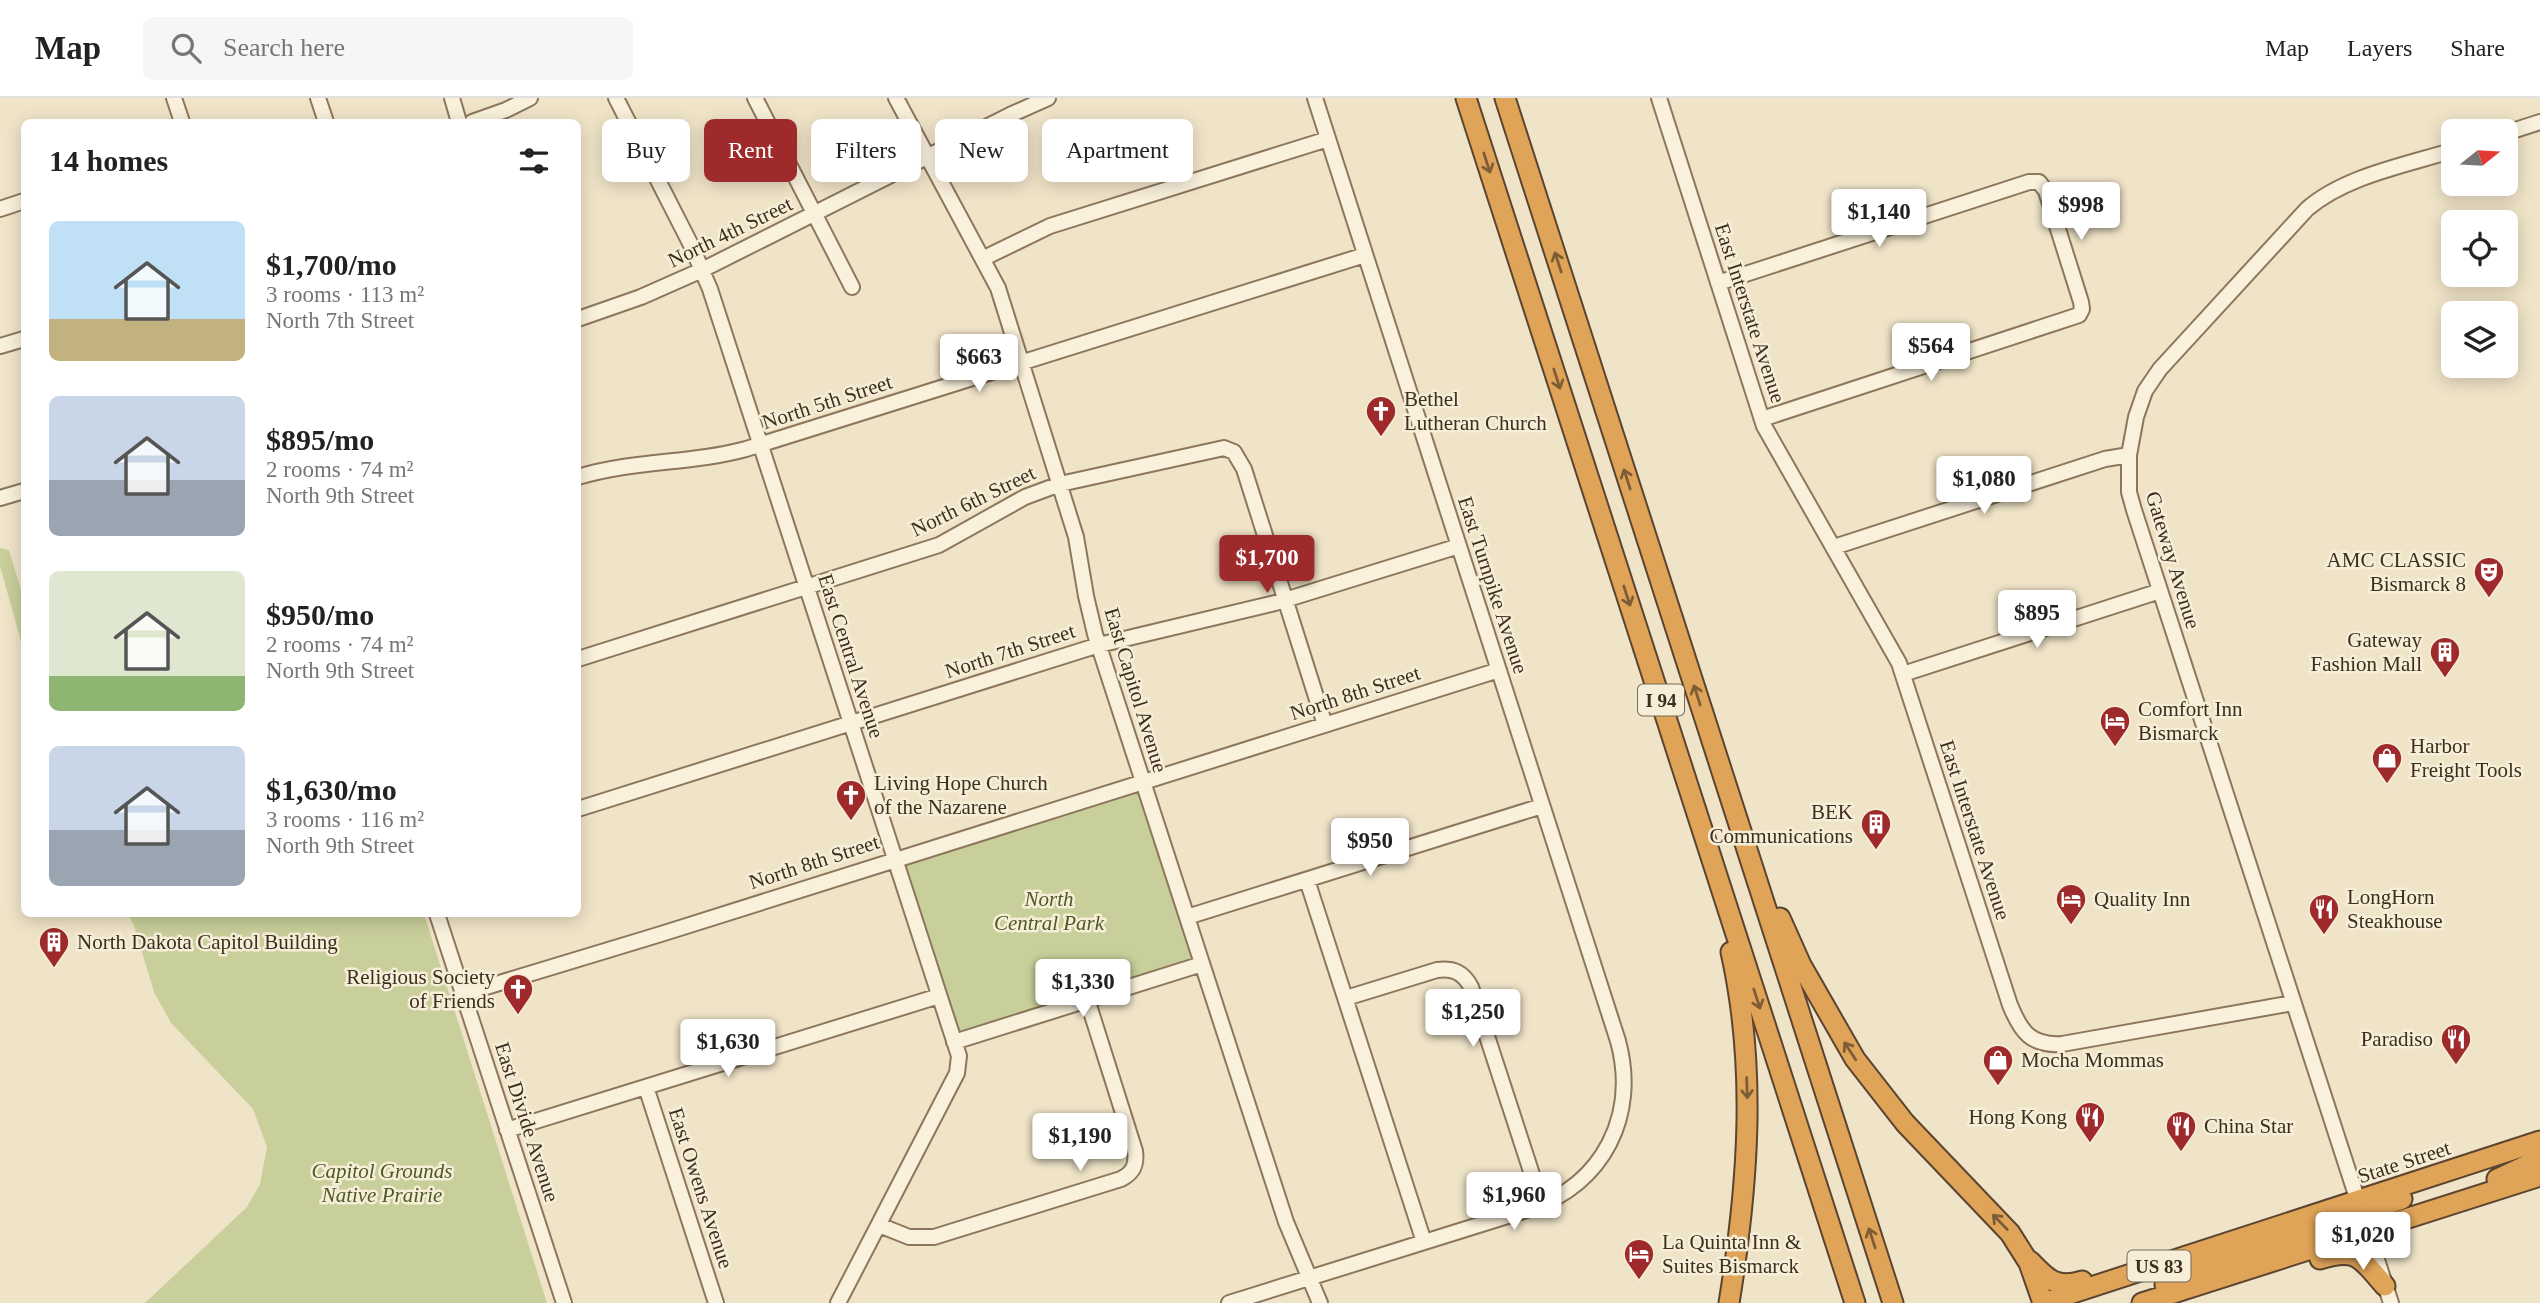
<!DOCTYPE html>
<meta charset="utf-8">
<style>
body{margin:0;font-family:Georgia,serif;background:#f6f6f6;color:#222;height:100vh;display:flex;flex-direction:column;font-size:26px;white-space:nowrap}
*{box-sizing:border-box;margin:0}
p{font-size:23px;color:#767676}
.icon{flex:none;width:38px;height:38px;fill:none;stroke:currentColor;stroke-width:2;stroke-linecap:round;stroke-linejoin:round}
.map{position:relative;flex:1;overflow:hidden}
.details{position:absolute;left:21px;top:21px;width:560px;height:798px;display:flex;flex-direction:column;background:#fff;border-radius:10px;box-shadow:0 4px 18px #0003}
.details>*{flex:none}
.hud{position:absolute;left:602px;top:21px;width:665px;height:63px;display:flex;gap:14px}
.needle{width:46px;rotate:72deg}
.fabs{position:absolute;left:2441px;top:21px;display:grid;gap:14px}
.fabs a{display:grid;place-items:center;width:77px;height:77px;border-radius:10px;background:#fff;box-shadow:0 4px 18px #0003;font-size:35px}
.price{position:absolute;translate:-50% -60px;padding:0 16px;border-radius:7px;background:#fff;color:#222;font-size:23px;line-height:46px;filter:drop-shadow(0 2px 4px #0008)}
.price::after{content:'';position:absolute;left:50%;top:42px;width:21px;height:16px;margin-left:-10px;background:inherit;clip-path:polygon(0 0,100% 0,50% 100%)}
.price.current{background:#9e2a2b;color:#fff}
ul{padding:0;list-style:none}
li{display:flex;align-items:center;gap:21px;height:175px;padding:0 28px}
li span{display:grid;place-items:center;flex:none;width:196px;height:140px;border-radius:10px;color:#555}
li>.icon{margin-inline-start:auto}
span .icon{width:84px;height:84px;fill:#fffc;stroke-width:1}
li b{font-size:30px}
h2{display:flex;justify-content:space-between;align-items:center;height:84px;padding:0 28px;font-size:30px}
.pill{padding:0 24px;border-radius:10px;background:#fff;box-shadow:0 4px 18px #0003;font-size:24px;line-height:63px}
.pill.current{background:#9e2a2b;color:#fff}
header{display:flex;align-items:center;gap:42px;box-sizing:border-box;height:98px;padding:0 35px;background:#fff;border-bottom:2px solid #e0e0e0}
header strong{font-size:33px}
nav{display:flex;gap:38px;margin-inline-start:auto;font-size:24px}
.search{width:490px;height:63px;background:#f6f6f6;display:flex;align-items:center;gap:18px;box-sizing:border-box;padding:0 24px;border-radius:10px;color:#767676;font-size:26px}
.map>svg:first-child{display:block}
</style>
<header>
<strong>Map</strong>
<div class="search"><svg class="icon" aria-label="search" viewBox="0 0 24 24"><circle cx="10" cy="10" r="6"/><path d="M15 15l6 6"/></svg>Search here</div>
<nav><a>Map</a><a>Layers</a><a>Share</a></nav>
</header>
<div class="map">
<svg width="2540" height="1205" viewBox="0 0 2540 1205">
<rect width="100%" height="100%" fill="#f0e4c8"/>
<path fill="#c9cf9b" d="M0 450 9 452 24 502V554L0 468Z
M1143 683 1202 866 954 944 895 761Z
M128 816H424L547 1205H145L247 1109 260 1086 267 1049 253 1011 171 925 154 894 134 828Z"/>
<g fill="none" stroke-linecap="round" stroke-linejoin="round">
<g stroke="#8d765c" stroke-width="18">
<path id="minor" d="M174 0 182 24
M318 0 326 24
M452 0 459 24
M616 0 691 147 710 191 959 958 957 975 838 1205
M755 0 852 189
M896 0 998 190 1076 439 1086 498 1095 536 1286 1124 1320 1205
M1659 0 1764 328 1899 565 2010 907C2021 934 2031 948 2062 946L2293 905
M472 24 506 12 530 0
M2506 35 2540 24
M0 111 24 103
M984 160 1050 128 1328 41
M1718 185 2029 84H2039L2046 93 2081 204 2082 211 2079 217 1762 321
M578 221 641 199 702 172 1010 17 1048 0
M0 248 24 241
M578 379C633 362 691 366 746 351L1365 157
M0 400 24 393
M1834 449 2105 361 2129 357
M578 561 939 447 1025 399 1060 386 1224 350 1234 354 1244 371 1325 627
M1903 576 2160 493
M578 711 1099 547 1275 505 1459 448
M1307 782 1424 1144
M437 816 564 1205
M1187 819 1542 708
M463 896 661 836 1499 572
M1346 900 1437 872C1453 870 1463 874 1471 889L1542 1107
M954 944 1202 866
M646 989 716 1205
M507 1032 939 898
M879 1127 909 1139H934L1121 1081C1133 1075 1137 1067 1135 1053L1087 901
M1229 1205 1530 1111C1604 1086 1638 1017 1618 943L1315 0
M2391 1205 2134 412 2129 394V357L2136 319 2145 293 2160 271 2307 111C2345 78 2406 67 2454 52"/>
</g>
<g stroke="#5b4430" stroke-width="23">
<path id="highway" d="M1466 0 1855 1205
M1505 0 1893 1205
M1780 820 1801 867 1855 961 1905 1025 2010 1135 2029 1165 2043 1205
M2497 1081 2540 1061
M2368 1133C2373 1109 2380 1109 2402 1101
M2320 1161C2358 1149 2361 1161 2385 1188
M2030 1163C2047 1181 2056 1191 2082 1183
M2165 1187 2204 1169 2345 1122 2352 1117 2359 1104
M1729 1205C1748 1088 1757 970 1731 854
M2042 1205 2540 1043
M2142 1205 2540 1078"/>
</g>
<use href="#minor" stroke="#faf1dc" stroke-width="14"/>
<use href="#highway" stroke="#e0a458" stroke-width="19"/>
</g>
<defs><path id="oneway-shaft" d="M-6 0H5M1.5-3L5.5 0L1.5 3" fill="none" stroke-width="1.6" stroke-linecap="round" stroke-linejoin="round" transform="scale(1.75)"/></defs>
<g stroke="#7e5d36">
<use href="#oneway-shaft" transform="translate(1487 65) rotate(72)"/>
<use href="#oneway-shaft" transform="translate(1558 164) rotate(-108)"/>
<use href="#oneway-shaft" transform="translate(1557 281) rotate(72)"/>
<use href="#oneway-shaft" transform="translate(1627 381) rotate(-108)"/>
<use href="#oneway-shaft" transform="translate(1627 498) rotate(72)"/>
<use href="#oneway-shaft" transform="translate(1697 597) rotate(-108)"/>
<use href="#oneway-shaft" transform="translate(1757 901) rotate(72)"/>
<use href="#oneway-shaft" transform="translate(1850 953) rotate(-123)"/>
<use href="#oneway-shaft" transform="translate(1747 990) rotate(88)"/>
<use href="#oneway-shaft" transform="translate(2000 1124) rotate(-134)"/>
<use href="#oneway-shaft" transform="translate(1872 1140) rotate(-108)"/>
</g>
<defs>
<g id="church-pin" transform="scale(1.575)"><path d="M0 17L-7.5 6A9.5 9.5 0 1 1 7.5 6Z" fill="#9e2a2b" stroke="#f7eed8"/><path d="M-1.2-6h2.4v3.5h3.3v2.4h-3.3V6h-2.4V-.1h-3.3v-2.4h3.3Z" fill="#fff"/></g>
<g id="theatre-pin" transform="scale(1.575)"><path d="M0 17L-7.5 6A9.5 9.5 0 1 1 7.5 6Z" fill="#9e2a2b" stroke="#f7eed8"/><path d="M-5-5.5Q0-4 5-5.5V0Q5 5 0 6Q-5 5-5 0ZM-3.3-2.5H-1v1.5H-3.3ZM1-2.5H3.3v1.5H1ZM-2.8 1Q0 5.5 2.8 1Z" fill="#fff"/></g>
<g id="building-pin" transform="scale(1.575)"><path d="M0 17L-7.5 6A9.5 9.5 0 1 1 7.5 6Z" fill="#9e2a2b" stroke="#f7eed8"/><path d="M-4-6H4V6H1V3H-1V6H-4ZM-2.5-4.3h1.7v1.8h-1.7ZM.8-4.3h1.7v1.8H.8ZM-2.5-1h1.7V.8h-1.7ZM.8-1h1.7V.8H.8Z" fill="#fff"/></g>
<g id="hotel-pin" transform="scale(1.575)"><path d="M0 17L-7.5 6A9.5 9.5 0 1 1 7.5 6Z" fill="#9e2a2b" stroke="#f7eed8"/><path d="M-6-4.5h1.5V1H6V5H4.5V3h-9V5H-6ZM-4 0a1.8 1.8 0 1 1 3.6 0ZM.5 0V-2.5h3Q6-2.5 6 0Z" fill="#fff"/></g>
<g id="shop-pin" transform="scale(1.575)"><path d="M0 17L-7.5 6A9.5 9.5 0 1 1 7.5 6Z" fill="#9e2a2b" stroke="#f7eed8"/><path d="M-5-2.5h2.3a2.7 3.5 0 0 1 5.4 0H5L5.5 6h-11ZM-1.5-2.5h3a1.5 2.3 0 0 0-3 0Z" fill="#fff"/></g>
<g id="restaurant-pin" transform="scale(1.575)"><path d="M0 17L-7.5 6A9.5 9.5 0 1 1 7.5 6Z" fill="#9e2a2b" stroke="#f7eed8"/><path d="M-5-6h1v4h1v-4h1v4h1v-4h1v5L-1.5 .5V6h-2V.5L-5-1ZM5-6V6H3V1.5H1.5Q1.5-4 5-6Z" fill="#fff"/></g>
</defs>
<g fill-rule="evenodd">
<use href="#church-pin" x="1381" y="313"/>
<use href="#theatre-pin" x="2489" y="474"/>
<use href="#building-pin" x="2445" y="554"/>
<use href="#hotel-pin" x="2115" y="623"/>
<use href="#shop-pin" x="2387" y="660"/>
<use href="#church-pin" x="851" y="697"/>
<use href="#building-pin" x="1876" y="726"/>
<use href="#hotel-pin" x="2071" y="801"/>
<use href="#restaurant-pin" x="2324" y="811"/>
<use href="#building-pin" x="54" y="844"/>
<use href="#church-pin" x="518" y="891"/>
<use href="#restaurant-pin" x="2456" y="941"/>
<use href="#shop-pin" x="1998" y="962"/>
<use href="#restaurant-pin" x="2090" y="1019"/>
<use href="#restaurant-pin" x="2181" y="1028"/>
<use href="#hotel-pin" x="1639" y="1156"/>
</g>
<g text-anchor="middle" stroke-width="5" stroke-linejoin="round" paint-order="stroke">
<g fill="#f7eed8" stroke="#756857" stroke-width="2">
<rect x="1638" y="586.5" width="46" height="31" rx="5"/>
<rect x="2127.5" y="1152.5" width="63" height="31" rx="5"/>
</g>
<g font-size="19" font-weight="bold" fill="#3d2e20">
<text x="1661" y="609">I 94</text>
<text x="2159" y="1175">US 83</text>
</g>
<g font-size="21" fill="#3d2e20" stroke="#f7eed8">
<text transform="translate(730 134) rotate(-26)" y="7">North 4th Street</text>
<text transform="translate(1750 215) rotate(72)" y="7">East Interstate Avenue</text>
<text transform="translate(827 304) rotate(-18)" y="7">North 5th Street</text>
<text transform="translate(973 403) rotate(-26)" y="7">North 6th Street</text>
<text transform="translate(2173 462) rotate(73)" y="7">Gateway Avenue</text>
<text transform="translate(1493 487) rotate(72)" y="7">East Turnpike Avenue</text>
<text transform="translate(1010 553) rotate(-18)" y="7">North 7th Street</text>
<text transform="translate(851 558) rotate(72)" y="7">East Central Avenue</text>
<text transform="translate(1136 592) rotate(73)" y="7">East Capitol Avenue</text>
<text transform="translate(1355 595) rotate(-18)" y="7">North 8th Street</text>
<text transform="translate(1975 732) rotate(72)" y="7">East Interstate Avenue</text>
<text transform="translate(814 764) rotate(-18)" y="7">North 8th Street</text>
<text transform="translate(527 1024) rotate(72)" y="7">East Divide Avenue</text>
<text transform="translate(2404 1064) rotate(-18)" y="7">State Street</text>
<text transform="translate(701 1090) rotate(72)" y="7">East Owens Avenue</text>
</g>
<g font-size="21" fill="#3d2e20" stroke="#f7eed8" text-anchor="start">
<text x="1404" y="308">Bethel<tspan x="1404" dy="24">Lutheran Church</tspan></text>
<text x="2466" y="469" text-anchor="end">AMC CLASSIC<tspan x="2466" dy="24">Bismarck 8</tspan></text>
<text x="2422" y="549" text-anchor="end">Gateway<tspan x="2422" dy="24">Fashion Mall</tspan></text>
<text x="2138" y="618">Comfort Inn<tspan x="2138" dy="24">Bismarck</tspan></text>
<text x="2410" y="655">Harbor<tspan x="2410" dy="24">Freight Tools</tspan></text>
<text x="874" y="692">Living Hope Church<tspan x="874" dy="24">of the Nazarene</tspan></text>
<text x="1853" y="721" text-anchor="end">BEK<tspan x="1853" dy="24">Communications</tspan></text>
<text x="2347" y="806">LongHorn<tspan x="2347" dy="24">Steakhouse</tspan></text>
<text x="2094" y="808">Quality Inn</text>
<text x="77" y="851">North Dakota Capitol Building</text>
<text x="495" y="886" text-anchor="end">Religious Society<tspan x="495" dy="24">of Friends</tspan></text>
<text x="2433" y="948" text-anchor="end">Paradiso</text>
<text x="2021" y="969">Mocha Mommas</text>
<text x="2067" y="1026" text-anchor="end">Hong Kong</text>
<text x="2204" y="1035">China Star</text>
<text x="1662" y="1151">La Quinta Inn &amp;<tspan x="1662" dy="24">Suites Bismarck</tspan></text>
</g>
<g font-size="21" font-style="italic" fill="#4d5a26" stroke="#f7eed8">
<text x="1049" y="808">North<tspan x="1049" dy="24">Central Park</tspan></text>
<text x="382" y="1080">Capitol Grounds<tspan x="382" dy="24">Native Prairie</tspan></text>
</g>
</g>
</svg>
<div class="fabs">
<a><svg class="needle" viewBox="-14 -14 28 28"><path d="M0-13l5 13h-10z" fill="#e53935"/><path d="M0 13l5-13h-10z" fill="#767676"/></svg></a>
<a><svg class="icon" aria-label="locate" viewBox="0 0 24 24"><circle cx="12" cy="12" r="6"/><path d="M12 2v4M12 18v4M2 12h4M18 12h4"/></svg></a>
<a><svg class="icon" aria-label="layers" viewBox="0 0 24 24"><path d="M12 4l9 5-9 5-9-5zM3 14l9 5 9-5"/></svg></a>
</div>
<b class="price" style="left:2081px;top:144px">$998</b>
<b class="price" style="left:1879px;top:151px">$1,140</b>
<b class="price" style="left:1931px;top:285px">$564</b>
<b class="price" style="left:979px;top:296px">$663</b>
<b class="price" style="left:1984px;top:418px">$1,080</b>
<b class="price current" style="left:1267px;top:497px">$1,700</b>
<b class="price" style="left:2037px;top:552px">$895</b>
<b class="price" style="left:1370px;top:780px">$950</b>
<b class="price" style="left:1083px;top:921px">$1,330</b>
<b class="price" style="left:1473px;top:951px">$1,250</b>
<b class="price" style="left:728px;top:981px">$1,630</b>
<b class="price" style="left:1080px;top:1075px">$1,190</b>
<b class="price" style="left:1514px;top:1134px">$1,960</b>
<b class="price" style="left:2363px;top:1174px">$1,020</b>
<div class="hud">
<a class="pill">Buy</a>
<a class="pill current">Rent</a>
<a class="pill">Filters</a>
<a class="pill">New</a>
<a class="pill">Apartment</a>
</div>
<section class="details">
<h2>14 homes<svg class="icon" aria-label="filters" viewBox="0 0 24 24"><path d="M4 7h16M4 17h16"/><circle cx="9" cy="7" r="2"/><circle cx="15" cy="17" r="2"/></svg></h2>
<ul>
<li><span style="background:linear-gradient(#bfe0f5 70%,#c2b280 0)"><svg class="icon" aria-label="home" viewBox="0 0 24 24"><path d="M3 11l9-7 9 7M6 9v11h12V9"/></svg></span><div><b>$1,700/mo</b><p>3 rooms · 113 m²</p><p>North 7th Street</p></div></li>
<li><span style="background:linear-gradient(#c9d6e8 60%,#9aa5b1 0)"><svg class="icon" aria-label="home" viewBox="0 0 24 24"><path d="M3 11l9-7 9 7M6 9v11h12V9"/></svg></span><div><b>$895/mo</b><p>2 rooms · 74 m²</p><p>North 9th Street</p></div></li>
<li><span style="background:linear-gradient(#dfe7d0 75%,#8fb573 0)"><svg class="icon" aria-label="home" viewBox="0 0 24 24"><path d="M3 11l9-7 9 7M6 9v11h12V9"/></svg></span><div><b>$950/mo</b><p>2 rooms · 74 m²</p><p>North 9th Street</p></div></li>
<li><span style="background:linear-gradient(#c9d6e8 60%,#9aa5b1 0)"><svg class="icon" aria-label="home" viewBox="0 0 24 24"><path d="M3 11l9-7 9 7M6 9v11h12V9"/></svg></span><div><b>$1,630/mo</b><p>3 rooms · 116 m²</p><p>North 9th Street</p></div></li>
</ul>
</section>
</div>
